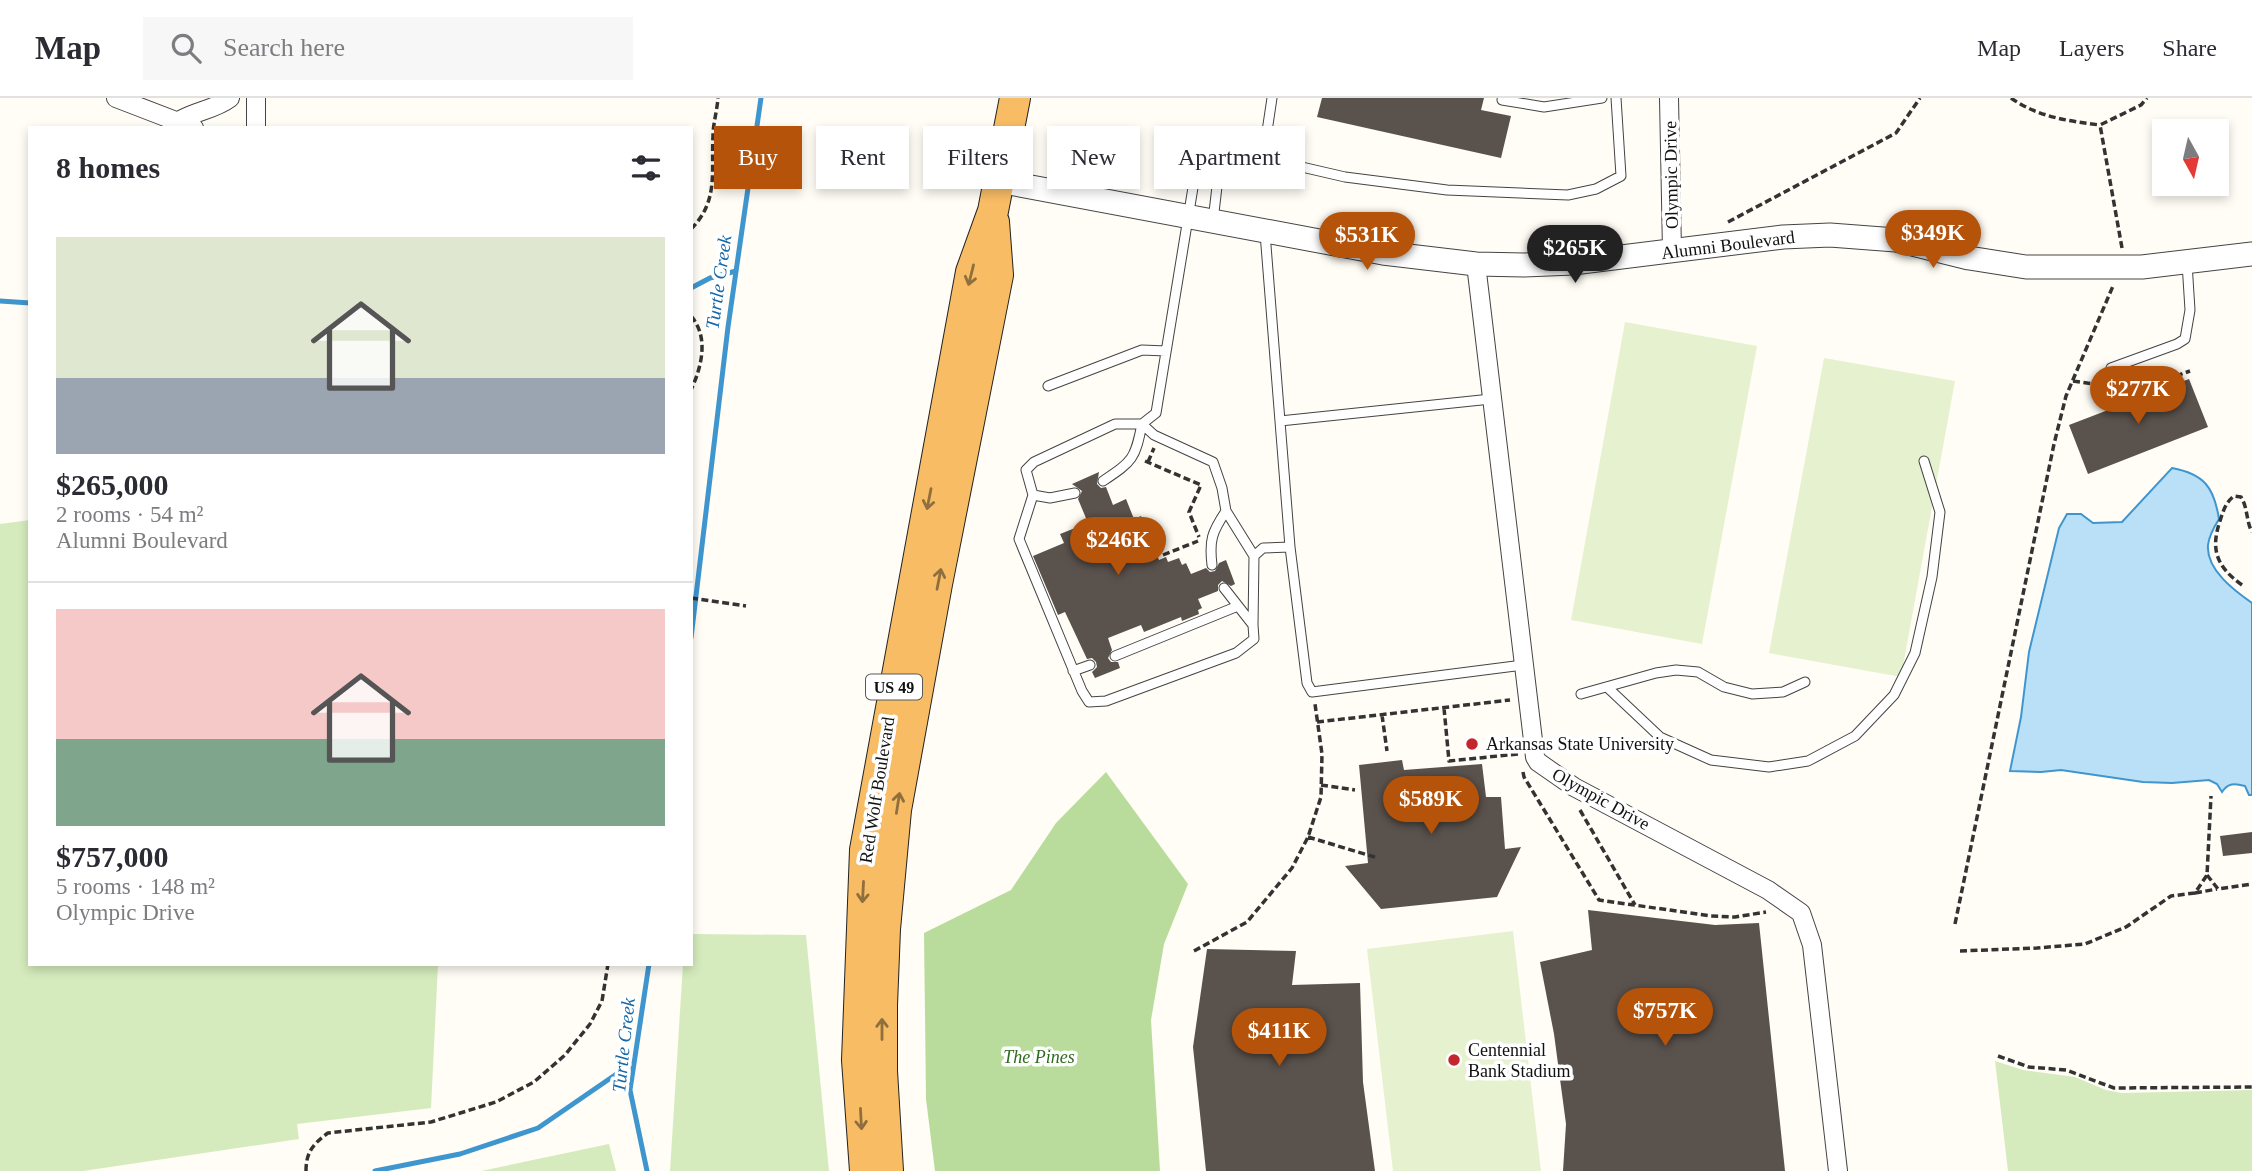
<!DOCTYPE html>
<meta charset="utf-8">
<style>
body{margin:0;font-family:Georgia,serif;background:#f7f7f7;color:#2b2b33;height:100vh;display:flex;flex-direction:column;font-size:26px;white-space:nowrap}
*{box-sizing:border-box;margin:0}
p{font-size:23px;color:#7c7c81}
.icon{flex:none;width:38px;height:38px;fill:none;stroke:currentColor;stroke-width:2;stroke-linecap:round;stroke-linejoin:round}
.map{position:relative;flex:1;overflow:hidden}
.details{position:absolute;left:28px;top:28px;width:665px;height:840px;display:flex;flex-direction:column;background:#fff;border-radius:0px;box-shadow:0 4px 10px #0003}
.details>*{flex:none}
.top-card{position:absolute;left:714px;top:28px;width:665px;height:63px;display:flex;gap:14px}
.needle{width:46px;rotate:172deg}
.controls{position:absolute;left:2152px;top:21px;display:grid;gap:14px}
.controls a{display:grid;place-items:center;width:77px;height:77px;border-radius:0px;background:#fff;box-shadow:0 4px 10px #0003;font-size:35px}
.price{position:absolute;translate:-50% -60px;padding:0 16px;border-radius:24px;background:#b45309;color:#fff;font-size:23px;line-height:46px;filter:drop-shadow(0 2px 4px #0008)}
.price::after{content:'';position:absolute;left:50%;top:42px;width:21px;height:16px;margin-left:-10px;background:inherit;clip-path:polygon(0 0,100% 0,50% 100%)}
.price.on{background:#222;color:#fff}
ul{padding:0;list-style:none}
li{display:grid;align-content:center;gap:14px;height:371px;padding:0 28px}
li+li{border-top:2px solid #e1e1e2}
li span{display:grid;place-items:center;height:217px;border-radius:0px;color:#555}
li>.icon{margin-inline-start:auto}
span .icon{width:126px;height:126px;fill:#fffc;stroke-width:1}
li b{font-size:30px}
h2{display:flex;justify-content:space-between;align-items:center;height:84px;padding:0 28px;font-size:30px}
.pill{padding:0 24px;border-radius:0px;background:#fff;box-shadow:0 4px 10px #0003;font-size:24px;line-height:63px}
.pill.on{background:#b45309;color:#fff}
header{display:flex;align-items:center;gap:42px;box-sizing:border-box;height:98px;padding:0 35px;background:#fff;border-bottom:2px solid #e1e1e2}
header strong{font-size:33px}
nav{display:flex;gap:38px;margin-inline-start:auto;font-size:24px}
.search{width:490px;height:63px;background:#f7f7f7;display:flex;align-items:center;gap:18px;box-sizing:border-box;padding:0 24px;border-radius:0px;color:#7c7c81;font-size:26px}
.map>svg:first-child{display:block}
</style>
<header>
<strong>Map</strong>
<div class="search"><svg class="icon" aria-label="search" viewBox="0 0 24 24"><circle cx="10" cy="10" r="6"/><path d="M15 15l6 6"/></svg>Search here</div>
<nav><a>Map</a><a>Layers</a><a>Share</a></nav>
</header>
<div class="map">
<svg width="2252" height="1073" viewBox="0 0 2252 1073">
<rect width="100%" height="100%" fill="#fffdf5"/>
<path fill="#d5ebbd" d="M30 422V866H438L431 1010 297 1026 299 1041 83 1073H0V426Z
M691 836 806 837 829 1073H670L683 866H691Z
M1995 963 2023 972 2075 979 2106 992 2122 995 2252 992V1073H2008Z
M609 1046 616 1073H481Z"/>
<path fill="#b9dc9c" d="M1106 674 1188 786 1164 846 1151 922 1160 1073H935L926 1001 924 835 1011 792 1056 725Z"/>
<path fill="#e6f2cf" d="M1625 224 1757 248 1702 546 1571 522Z
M1824 260 1955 283 1901 579 1769 555Z
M1513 833 1541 1073H1393L1367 851Z"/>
<path fill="#b9e0f7" stroke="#3f96cf" stroke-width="2" d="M2172 370C2204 376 2214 389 2219 421 2214 429 2209 438 2208 447 2206 472 2235 493 2252 505V697H2249L2245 688C2234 685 2228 685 2222 694L2217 686 2209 682 2172 685 2143 684 2061 672 2041 674 2010 673 2021 619 2029 554 2059 430 2067 416H2081L2093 425 2122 424Z"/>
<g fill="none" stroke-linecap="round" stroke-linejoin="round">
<path stroke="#3f96cf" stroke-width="5" d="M691 190 710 180 736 173
M0 203 30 205
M691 540 728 229 761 0
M375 1073 460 1056 538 1030 634 964
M647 1073 630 992 649 866"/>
</g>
<path fill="#5a524d" d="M1322 0H1484L1481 12 1511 18 1501 60 1317 19Z
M2189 281 2208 329 2088 376 2069 327Z
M1099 374 1097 386 1101 390 1106 389 1113 407 1126 401 1134 421 1141 418 1159 462 1166 459 1168 464 1179 460 1182 467 1186 465 1191 476 1206 470 1210 474 1215 473 1219 465 1226 462 1235 486 1231 488 1222 483 1218 487V493L1198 501 1202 510 1198 512 1199 516 1182 523 1181 519 1144 534 1141 527 1108 540 1112 552 1108 560 1111 564H1118L1120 570 1095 580 1092 574 1097 569 1096 564 1092 560 1087 561 1065 514 1058 517 1033 458 1064 445 1060 436 1088 425 1078 401 1082 393 1072 386Z
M1402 662 1404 672 1482 666 1486 699H1501L1505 751 1521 749 1497 799 1381 811 1345 768 1368 765 1359 667Z
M2252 734V755L2223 758 2220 738Z
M1588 812 1715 827 1759 825 1785 1073H1563L1566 1026 1554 936 1540 864 1592 852Z
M1207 851 1296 853 1292 887 1360 885 1363 984 1375 1073H1206L1193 949Z"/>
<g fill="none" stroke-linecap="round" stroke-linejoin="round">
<g stroke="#444" stroke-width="11">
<path id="service" d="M1502 2 1544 9 1602 0
M1263 60 1272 0
M1213 123 1221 54 1263 60 1345 79 1447 92 1568 97 1596 91 1621 78 1616 0
M2111 270 2177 246 2185 241 2190 212 2187 165
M1048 288 1142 252 1166 253
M1280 323 1491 301
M1103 383C1133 363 1135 361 1142 326L1156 315 1199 53 1221 54
M1075 395 1050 400 1033 397 1026 372 1034 364 1115 326H1142L1154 337 1213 364 1222 390 1226 413C1212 434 1209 442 1212 467
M1033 397 1019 441 1082 593 1089 604 1106 603 1236 555 1254 541 1253 527 1224 490
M1226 413 1254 458
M1290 449 1307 585 1312 594 1523 567
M1253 527 1254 458 1263 450 1290 449 1265 135
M1115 558 1238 508
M1073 573 1090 567
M1607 589 1660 639 1711 662 1769 669 1808 663 1855 638 1894 597 1915 555 1932 479 1940 414 1924 363
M1581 596 1656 575 1676 572 1698 574 1724 589 1752 596 1783 594 1805 584"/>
</g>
<g stroke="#444" stroke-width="20">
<path id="minor" d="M116 0 194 30
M256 0V30
M1669 0 1672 153
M179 23C195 13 214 12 230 0
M1476 166 1535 659 1538 664 1574 689 1768 792 1801 815 1812 847 1838 1073"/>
</g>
<g stroke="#444" stroke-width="25">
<path id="tertiary" d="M999 83 1383 155 1476 166 1524 167 1573 165 1783 139 1830 137 1896 142 1969 160 2026 169H2142L2252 156"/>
</g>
<g stroke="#222" stroke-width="32">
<path id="trunk" d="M865 1073 857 962 865 752 971 174 993 113 1015 0
M888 1073 882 973V907L885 831 896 712 937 486 998 177 994 124"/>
</g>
<path stroke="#333" stroke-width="3.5" stroke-dasharray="7 3.5" stroke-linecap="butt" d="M2011 0C2038 19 2068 23 2100 27
M1728 124 1896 35 1920 0
M691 131C719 103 711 74 713 38 713 26 717 13 718 0
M2122 150 2100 27 2141 7 2147 0
M691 218C709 239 702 268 691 292
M2073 283 2123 290 2126 288 2122 279
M2126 288 2140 291 2190 273
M1145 363 1201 387 1189 414 1199 439
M1148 364 1154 350
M1163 457 1198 443
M2242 487C2217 469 2210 452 2220 423 2223 413 2226 404 2234 398L2241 399C2248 410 2246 423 2252 434
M691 500 746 508
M1444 610 1449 663 1518 656
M1382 617 1387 653
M1317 624 1510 602
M1523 674 1524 679 1599 802 1711 818 1735 819 1766 814
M1321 687 1355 692
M1580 712 1635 807
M1308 739 1378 760
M2207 777 2218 791 2252 786
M2195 795 2217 791
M1955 826 2054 346 2066 298 2113 188
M1194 853 1247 824 1292 770 1308 739 1321 699 1322 656 1315 606
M1960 853 2037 850 2085 846 2126 829 2171 798 2195 795 2207 777 2211 698
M1998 958 2029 969 2066 972 2114 990 2252 989
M306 1073C306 1054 313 1046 328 1035L431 1024 496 1004 534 984 565 957 590 926 602 903 608 866"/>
<use href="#service" stroke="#fff" stroke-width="9"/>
<use href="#minor" stroke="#fff" stroke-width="18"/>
<use href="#tertiary" stroke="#fff" stroke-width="23"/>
<use href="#trunk" stroke="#f7bc64" stroke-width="30"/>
</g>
<defs><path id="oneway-shaft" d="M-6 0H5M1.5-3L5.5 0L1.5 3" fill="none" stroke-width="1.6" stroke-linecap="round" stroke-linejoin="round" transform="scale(1.75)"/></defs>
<g stroke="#906f3f">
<use href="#oneway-shaft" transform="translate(971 177) rotate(104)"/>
<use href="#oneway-shaft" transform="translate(929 401) rotate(101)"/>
<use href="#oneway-shaft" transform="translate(939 481) rotate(-79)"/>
<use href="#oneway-shaft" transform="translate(898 705) rotate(-81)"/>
<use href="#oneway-shaft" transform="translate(863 794) rotate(93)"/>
<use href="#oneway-shaft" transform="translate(882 931) rotate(-90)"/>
<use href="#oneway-shaft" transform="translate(861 1021) rotate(87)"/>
</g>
<g fill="#c4262e" stroke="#fff" stroke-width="2.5">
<circle cx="1472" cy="646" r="7"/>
<circle cx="1454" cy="962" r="7"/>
</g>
<g text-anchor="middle" stroke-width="7" stroke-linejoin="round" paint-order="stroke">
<rect fill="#fff" stroke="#585858" stroke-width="2" x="866" y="576.5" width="56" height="25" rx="5"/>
<g font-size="16" font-weight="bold" fill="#111">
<text x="894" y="595">US 49</text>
</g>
<g font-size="18" fill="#111" stroke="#fff">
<text transform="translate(1671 77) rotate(-91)" y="6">Olympic Drive</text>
<text transform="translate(1728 147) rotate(-7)" y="6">Alumni Boulevard</text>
<text transform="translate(877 692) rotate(-81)" y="6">Red Wolf Boulevard</text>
<text transform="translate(1601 701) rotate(29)" y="6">Olympic Drive</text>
</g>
<g font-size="18" fill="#111" stroke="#fff" text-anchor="start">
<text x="1486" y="652">Arkansas State University</text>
<text x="1468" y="958">Centennial<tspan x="1468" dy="21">Bank Stadium</tspan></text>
</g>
<g font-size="18" font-style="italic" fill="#2f6b1f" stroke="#fff">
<text x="1039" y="965">The Pines</text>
</g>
<g font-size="19" font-style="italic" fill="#1768a6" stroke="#fff">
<text transform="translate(718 184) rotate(-82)" y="7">Turtle Creek</text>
<text transform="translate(623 947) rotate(-84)" y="7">Turtle Creek</text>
</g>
</g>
</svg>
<div class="controls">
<a><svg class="needle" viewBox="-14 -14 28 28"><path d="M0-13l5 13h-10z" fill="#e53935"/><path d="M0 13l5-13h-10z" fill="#7c7c81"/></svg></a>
</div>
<b class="price" style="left:1933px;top:172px">$349K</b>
<b class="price" style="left:1367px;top:174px">$531K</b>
<b class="price on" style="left:1575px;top:187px">$265K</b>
<b class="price" style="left:2138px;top:328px">$277K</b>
<b class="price" style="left:1118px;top:479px">$246K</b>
<b class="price" style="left:1431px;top:738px">$589K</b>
<b class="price" style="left:1665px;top:950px">$757K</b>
<b class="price" style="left:1279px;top:970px">$411K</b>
<div class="top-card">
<a class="pill on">Buy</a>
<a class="pill">Rent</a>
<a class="pill">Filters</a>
<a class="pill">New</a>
<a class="pill">Apartment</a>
</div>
<section class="details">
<h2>8 homes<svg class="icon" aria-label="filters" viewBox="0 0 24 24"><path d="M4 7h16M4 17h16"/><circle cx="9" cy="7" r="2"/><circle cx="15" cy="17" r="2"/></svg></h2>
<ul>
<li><span style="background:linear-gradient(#dfe7d0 65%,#9aa5b1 0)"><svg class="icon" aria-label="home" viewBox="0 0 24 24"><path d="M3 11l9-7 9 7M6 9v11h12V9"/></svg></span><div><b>$265,000</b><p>2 rooms · 54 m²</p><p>Alumni Boulevard</p></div></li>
<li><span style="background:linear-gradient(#f6c9c9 60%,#7fa58c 0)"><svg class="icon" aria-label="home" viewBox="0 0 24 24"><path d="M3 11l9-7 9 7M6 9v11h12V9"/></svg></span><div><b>$757,000</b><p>5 rooms · 148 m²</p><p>Olympic Drive</p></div></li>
</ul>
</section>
</div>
